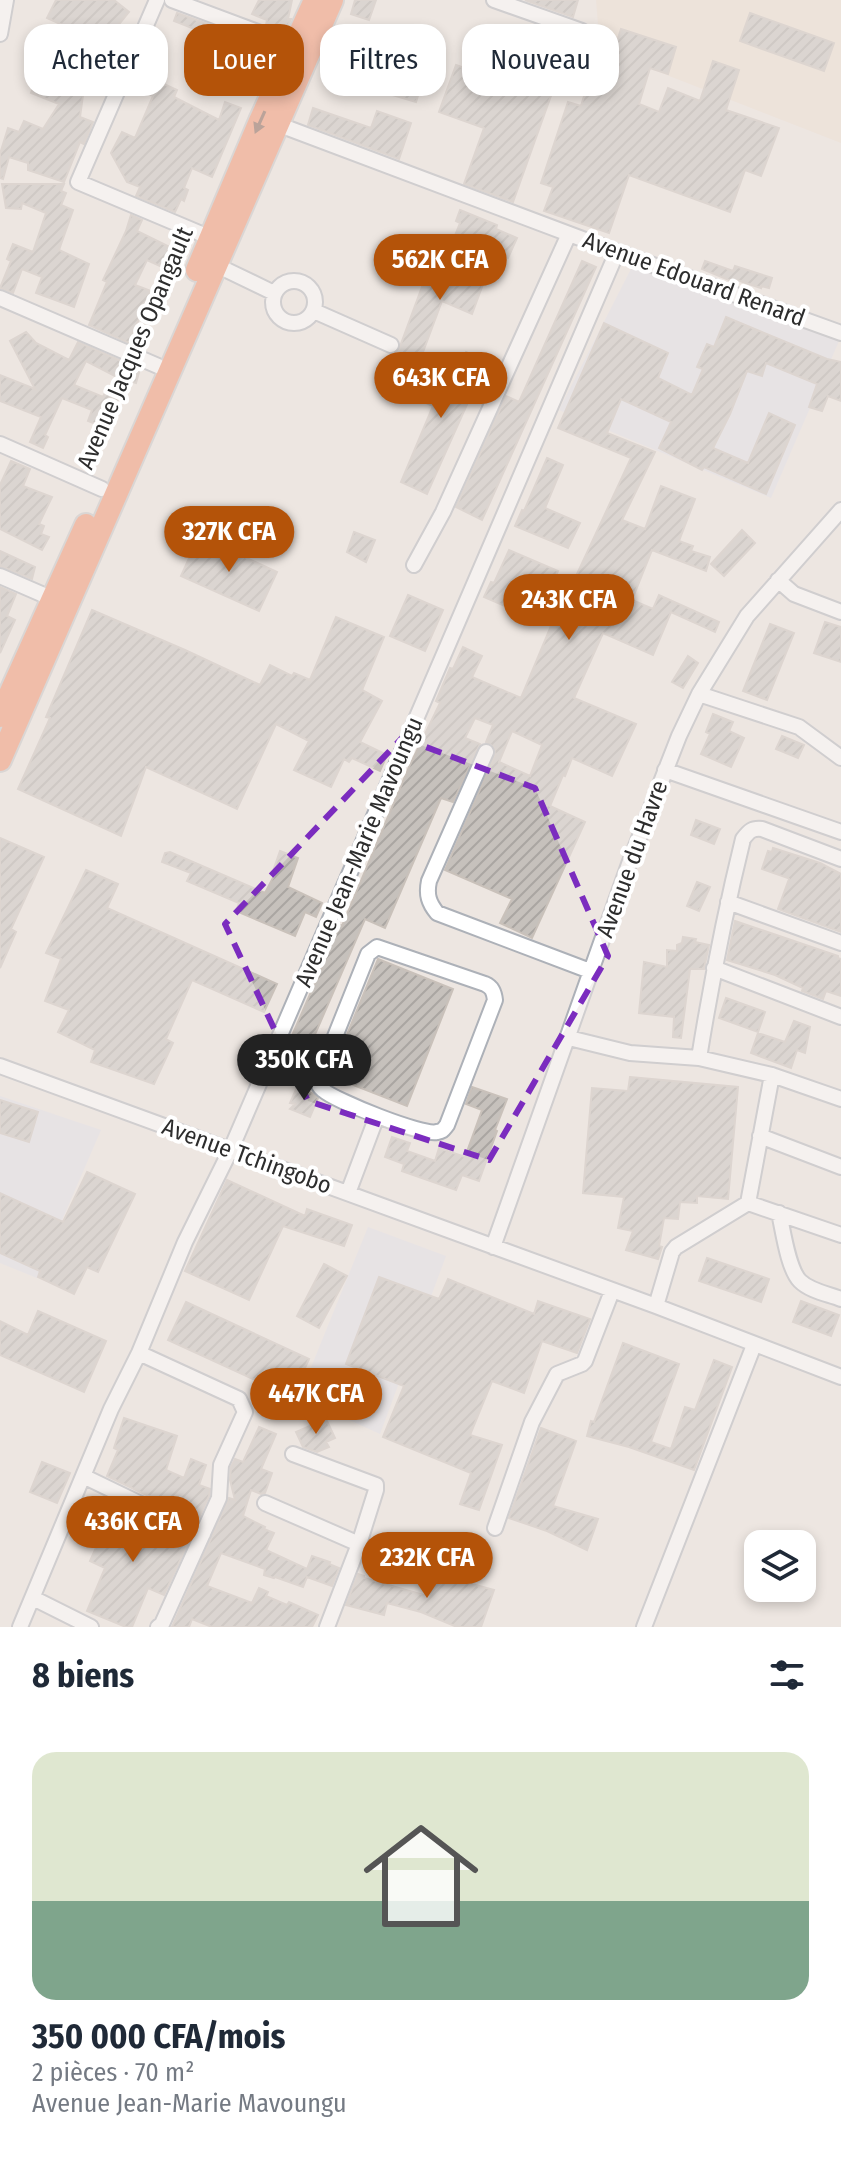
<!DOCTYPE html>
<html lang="fr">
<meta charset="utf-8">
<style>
body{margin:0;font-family:"Fira Sans Condensed",sans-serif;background:#f6f6f7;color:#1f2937;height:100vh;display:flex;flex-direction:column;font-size:30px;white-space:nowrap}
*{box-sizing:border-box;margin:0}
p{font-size:26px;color:#747a83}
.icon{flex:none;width:44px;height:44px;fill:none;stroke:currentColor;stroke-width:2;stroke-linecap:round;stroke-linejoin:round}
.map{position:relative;height:1627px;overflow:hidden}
.drawer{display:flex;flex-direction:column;background:#fff;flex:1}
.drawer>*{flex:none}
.guide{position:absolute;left:24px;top:24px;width:794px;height:72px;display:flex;gap:16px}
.buttons{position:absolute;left:744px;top:1530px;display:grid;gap:16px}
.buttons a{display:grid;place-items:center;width:72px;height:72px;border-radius:16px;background:#fff;box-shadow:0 4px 12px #0003;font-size:40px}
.price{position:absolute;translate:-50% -68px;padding:0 18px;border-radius:28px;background:#b45309;color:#fff;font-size:26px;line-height:52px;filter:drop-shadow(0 2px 4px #0008)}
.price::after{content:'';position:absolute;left:50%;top:48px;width:24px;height:18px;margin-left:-12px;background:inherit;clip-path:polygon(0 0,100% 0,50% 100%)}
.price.current{background:#222;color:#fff}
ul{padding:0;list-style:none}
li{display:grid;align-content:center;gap:16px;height:424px;padding:0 32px}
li+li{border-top:2px solid #e0e1e3}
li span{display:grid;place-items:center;height:248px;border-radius:24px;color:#555}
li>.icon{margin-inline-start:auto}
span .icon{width:144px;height:144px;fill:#fffc;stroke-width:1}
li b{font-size:34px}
h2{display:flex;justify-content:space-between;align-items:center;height:96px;padding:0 32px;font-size:34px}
.tag{padding:0 28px;border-radius:24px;background:#fff;box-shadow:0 4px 12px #0003;font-size:28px;line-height:72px}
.tag.current{background:#b45309;color:#fff}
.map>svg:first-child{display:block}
</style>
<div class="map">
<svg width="841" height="1627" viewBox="0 0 841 1627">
<defs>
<pattern id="building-hatch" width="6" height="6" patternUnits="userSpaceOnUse" patternTransform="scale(2)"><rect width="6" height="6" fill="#c6c1bc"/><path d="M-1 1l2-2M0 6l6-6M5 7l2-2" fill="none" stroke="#aaa6a2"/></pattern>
</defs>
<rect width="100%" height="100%" fill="#ede6e1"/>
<path fill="#e1e0e7" d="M633 265 839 341 771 498 559 410Z
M0 1096 101 1130 37 1278 0 1263Z
M368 1227 446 1256 380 1434 299 1397Z"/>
<path fill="#ede0d1" d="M596 0H841V143L600 49Z"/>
<path fill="url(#building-hatch)" stroke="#c9c1ba" stroke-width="2" fill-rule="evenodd" d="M56 0H114L129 12 115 29 108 45 106 44 86 73 80 117 93 122 84 144 80 142 64 182 28 170V163L9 157 3 179 0 178V154L8 128 19 132 24 121 43 129 59 104 31 93 42 63 49 66 65 26 47 18Z
M259 0H292L288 19H291L286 30 266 25 267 20 252 14Z
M355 0H376L369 20 351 14Z
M525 0H578L573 17Z
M177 13 216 27 212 36 174 21Z
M750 13 834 43 824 71 740 41Z
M621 29 676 47 668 74 650 68 639 104 659 112 668 88 700 101 713 61 739 70 726 110 779 128 761 176 745 170 730 212 629 175 609 233 544 211 553 187 541 183 568 102 581 106 587 86 575 81 577 76 571 74 579 51 610 63Z
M381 39 431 55 416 102 366 87Z
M456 65 503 82 507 73 553 90 513 202 464 184 484 128 439 112Z
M142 74 177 90 174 97 219 120 225 102 241 108 212 177 192 168 184 188 188 190 184 201 181 199 175 212 136 196 140 187 127 182 111 153 122 132 135 138 153 96 135 89Z
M313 108 371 128 377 111 411 123 399 159 308 125Z
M2 184H64L61 191 66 193 61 205 73 210 59 250 89 264 74 307 36 293 42 277 22 269 13 293 0 288 11 261 7 259 13 244 33 252 46 213 22 203 21 209 6 208Z
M460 210 497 225 496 229 517 238 508 258 498 253 496 260 452 243 460 223 456 221Z
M131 215 142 220 137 231 186 255 180 269 177 268 175 273 147 260 135 285 151 291 129 343 89 325 107 282 103 280 126 231Z
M433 257 486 276 472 314 442 301 420 360 398 352Z
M582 261 596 267 482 520 456 507 506 396 519 402Z
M705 261 733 271 735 266 772 278 769 288 761 286V288L737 280 736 283 702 269Z
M726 317 827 359 841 362V401L828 396 822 411 809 407 817 384 766 363 762 376 747 371 730 414 713 448 748 463 769 413 795 425 766 494 704 467 702 470 659 448 671 422 621 399 607 433 655 452 622 520 645 529 661 486 695 499 679 541 693 546 691 551 710 557 706 571 652 550 632 600 653 609 659 595 719 622 715 632 671 612 653 655 603 633 574 698 636 724 612 776 572 758 565 776 563 775 550 806 585 822 532 938 500 923 512 899 445 870 495 755 494 747 486 742 493 725 475 718 465 738 480 744 453 802 441 798 385 928 365 919 310 1046 291 1038 340 925 342 926 409 767 440 703 436 701 450 668 453 669 463 647 482 656 472 677 521 698 551 626 484 597 491 582 494 583 509 550 558 571 554 580 571 587 631 458 558 428 604 323 668 353 658 378 692 395 703 369 697 367 707 344 714 347ZM512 731 542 745 530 776 499 762Z
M26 332 36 343 69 360 78 342 140 369 136 383 117 377 86 361 74 385 103 397 105 393 118 399 106 428 88 421 92 410 62 398 45 435 48 437 43 448 30 442 41 417 0 401V375L35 389 10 341Z
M466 352 486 362 427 494 401 482 433 406 417 399 429 373 444 379 449 369 457 372Z
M547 458 563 465 545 508 580 523 568 548 515 526 522 510 524 511Z
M11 461 30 469 23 486 52 497 39 524 44 526 41 534 49 537 42 550 0 529V485Z
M742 530 755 543 724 576 711 564Z
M354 532 375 540 366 562 347 552Z
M199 536 277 572 259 611 181 576Z
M0 551 35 567 32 579 0 566Z
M0 587 16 594 7 616 15 620 0 653Z
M408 595 443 610 425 651 390 636Z
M92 610 185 650 260 685 270 665 292 676 294 673 310 680 336 617 384 637 362 690 382 701 360 742 387 755 380 771 352 758 349 762 344 759 331 787 294 770 309 741 276 724 237 809 146 767 121 836 18 789 50 718 46 717Z
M825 622 841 627V662L814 653Z
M770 624 794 633 767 700 743 691Z
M688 656 698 663 683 688 672 682Z
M713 714 733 722 729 731 744 738 731 767 701 754 710 734 706 732Z
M782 736 804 745 798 758 776 749Z
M696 820 720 829 714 844 691 835Z
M0 838 44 857 11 929 16 932 0 968Z
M773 848 820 863 841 874V932L778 909 789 879 788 878 762 869 768 851 772 852Z
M280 851 298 858 288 887 322 903 316 917 305 912 295 936 236 911 239 903 187 881 191 873 162 862 165 853 170 852 265 893 276 872 273 871Z
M86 870 118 884 107 908 277 984 264 1012 192 980 166 1039 173 1043 154 1084 91 1062 95 1050 58 1032 69 1010 45 1001 61 959 46 953Z
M697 882 710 887 699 911 687 906Z
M735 921 838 956V958L841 959V996L826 991 823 999 802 991 803 988 775 975 727 960Z
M683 937 696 939 695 942 709 945 704 969H690L681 1038 673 1037 674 1017 639 1013 644 962 667 967V950L677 951V945L682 943Z
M378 959 453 989 407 1106 330 1076Z
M726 998 765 1012 758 1032 719 1018Z
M794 1021 810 1027 805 1053 797 1050 791 1068 751 1053 758 1033 785 1042Z
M630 1077 738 1087 728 1199 697 1196V1203L680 1202 678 1219 664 1218 659 1246 662 1247 658 1259 626 1250 633 1231 618 1228 624 1197 583 1193 592 1088 628 1091Z
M297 1087 312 1093 318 1098 310 1117 290 1109 295 1104 290 1103Z
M472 1087 507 1099 495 1130 497 1131 479 1181 462 1175 456 1190 402 1171 404 1164 385 1157 392 1137 410 1143 407 1151 435 1161 439 1148 465 1157 482 1110 466 1104Z
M0 1100 38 1112 29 1142 0 1133Z
M87 1172 135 1194 98 1272 87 1267 74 1294 38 1277 40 1271 0 1253V1193L63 1222Z
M227 1180 305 1216 307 1209 352 1225 344 1246 283 1226 249 1300 185 1271Z
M707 1258 769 1279 761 1302 699 1281Z
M324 1264 347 1276 319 1328 297 1316Z
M379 1277 439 1299 448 1279 534 1314 538 1301 590 1319 577 1353 542 1341 524 1393 492 1381 470 1435 502 1445 479 1510 460 1504 471 1473 383 1437 404 1386 346 1364Z
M801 1301 839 1315 831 1336 793 1322Z
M186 1302 309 1359 292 1397 168 1340Z
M38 1311 106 1341 84 1392 0 1355V1321L28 1335Z
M623 1343 679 1364 651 1442 671 1449 685 1407 695 1410 714 1360 732 1367 694 1470 629 1447 587 1436 591 1421 594 1422Z
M124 1418 177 1436 166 1470 184 1478 191 1459 206 1465 199 1485 210 1489 209 1496 198 1520 107 1476 118 1450 114 1448Z
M326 1419 335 1438 326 1442 329 1447 317 1452 303 1447 296 1432Z
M259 1427 276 1434 261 1469 272 1473 265 1493 261 1494 251 1490 243 1516 265 1527 264 1529 274 1533 266 1550 307 1569 312 1556 330 1562 329 1564 339 1568 332 1586 307 1577 303 1587 275 1577 274 1578 264 1575 265 1569 221 1553 207 1586 252 1603 259 1588 268 1592 266 1596 287 1605 289 1602 318 1615 312 1627H212L192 1619 189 1627H172L229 1498 235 1500 230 1480 231 1467 235 1459 243 1462Z
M541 1428 576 1441 553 1506 598 1519 587 1550 547 1531 509 1518Z
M42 1462 70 1473 57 1503 30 1492Z
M116 1503 190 1539 164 1595 148 1588 132 1627H126L87 1611 105 1568 90 1561Z
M358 1574 364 1576V1578L427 1596 435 1574 494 1590 481 1627H457L421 1612 387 1603 384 1615 346 1605Z"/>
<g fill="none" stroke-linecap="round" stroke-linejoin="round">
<g stroke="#adb1b8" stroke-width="18">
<path id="minor" d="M157 0 78 182 211 238
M172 0 295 46
M494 0 582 31
M0 34 6 0
M277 124 617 252 841 333
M216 265 274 293
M273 302a21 21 0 1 1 42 0a21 21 0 1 1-42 0Z
M0 298 158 366
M314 311 391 345
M0 444 102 489
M414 565 443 512 569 234
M0 576 53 599
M778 580 794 594 841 612
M699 694 799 727 841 758
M486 752 429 881C426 895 429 903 437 913L590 971
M665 770 841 832
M728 902 841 943
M377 947 485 984C492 987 494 992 495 1000L447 1125C443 1130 443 1131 437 1132 422 1136 336 1101 323 1090 318 1086 319 1085 318 1079L368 954Z
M714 968 841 1017
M569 1038 630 1053 699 1058 772 1075 841 1099
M699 1058C711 984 725 912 743 839 749 831 752 828 762 829L841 859
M0 1066 656 1306 841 1377
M760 1136 841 1167
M348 1193 377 1116
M748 1203 841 1235
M779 1213C783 1230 788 1269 800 1281 810 1291 828 1294 841 1299
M493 1247 629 864 679 736 699 694 747 616 841 510
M656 1306 672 1252 676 1247 748 1203 772 1075
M139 1353 239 1399 245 1412 221 1465 219 1498 162 1624 158 1627
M293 1454 376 1485V1490L359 1544 327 1627
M83 1476 203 1534
M265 1503 359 1544
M495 1528 532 1422 557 1374 582 1364 585 1361 612 1291
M33 1598 91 1627
M20 1627 111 1409 139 1353 185 1242 231 1149 617 252
M644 1627 754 1345"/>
</g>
<g stroke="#c4c4c4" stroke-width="26">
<path id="highway" d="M197 270 260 121 315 0
M0 716 86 525
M0 760 332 0"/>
</g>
<use href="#minor" stroke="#fff" stroke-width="14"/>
<use href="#highway" stroke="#f48c64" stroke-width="22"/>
</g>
<defs><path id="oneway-solid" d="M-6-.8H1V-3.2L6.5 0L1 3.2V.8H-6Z" transform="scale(2)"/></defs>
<use fill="#7d5343" href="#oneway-solid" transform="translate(260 122) rotate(114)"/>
<path d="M0 0H841V1627H0ZM402 738 535 788 608 956 489 1160 308 1101 225 924Z" fill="#ede6e1" fill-opacity=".55" fill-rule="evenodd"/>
<path fill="none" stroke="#7b2cbf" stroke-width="6" stroke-dasharray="16 10" stroke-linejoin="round" d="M402 738 535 788 608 956 489 1160 308 1101 225 924Z"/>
<g text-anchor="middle" stroke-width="8" stroke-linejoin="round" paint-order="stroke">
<g font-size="24" fill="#2d2d2d" stroke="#fff">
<text transform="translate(694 279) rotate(20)" y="8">Avenue Edouard Renard</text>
<text transform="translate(135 348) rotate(-67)" y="8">Avenue Jacques Opangault</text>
<text transform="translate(359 852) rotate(-67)" y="8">Avenue Jean-Marie Mavoungu</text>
<text transform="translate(632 859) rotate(-70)" y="8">Avenue du Havre</text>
<text transform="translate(247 1156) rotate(20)" y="8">Avenue Tchingobo</text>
</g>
</g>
</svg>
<div class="buttons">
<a><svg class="icon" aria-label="layers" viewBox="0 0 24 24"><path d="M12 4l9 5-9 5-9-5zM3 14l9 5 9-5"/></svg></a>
</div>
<b class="price" style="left:440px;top:302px">562K CFA</b>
<b class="price" style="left:441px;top:420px">643K CFA</b>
<b class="price" style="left:229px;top:574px">327K CFA</b>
<b class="price" style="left:569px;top:642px">243K CFA</b>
<b class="price current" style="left:304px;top:1102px">350K CFA</b>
<b class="price" style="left:316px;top:1436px">447K CFA</b>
<b class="price" style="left:133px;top:1564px">436K CFA</b>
<b class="price" style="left:427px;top:1600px">232K CFA</b>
<div class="guide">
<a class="tag">Acheter</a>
<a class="tag current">Louer</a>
<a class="tag">Filtres</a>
<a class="tag">Nouveau</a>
</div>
</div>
<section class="drawer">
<h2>8 biens<svg class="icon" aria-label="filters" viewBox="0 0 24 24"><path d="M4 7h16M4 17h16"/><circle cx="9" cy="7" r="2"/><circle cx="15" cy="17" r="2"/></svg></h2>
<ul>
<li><span style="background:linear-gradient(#dfe7d0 60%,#7fa58c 0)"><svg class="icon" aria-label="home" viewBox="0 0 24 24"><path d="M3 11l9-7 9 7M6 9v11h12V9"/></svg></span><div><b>350 000 CFA/mois</b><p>2 pièces · 70 m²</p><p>Avenue Jean-Marie Mavoungu</p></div></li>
</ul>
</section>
